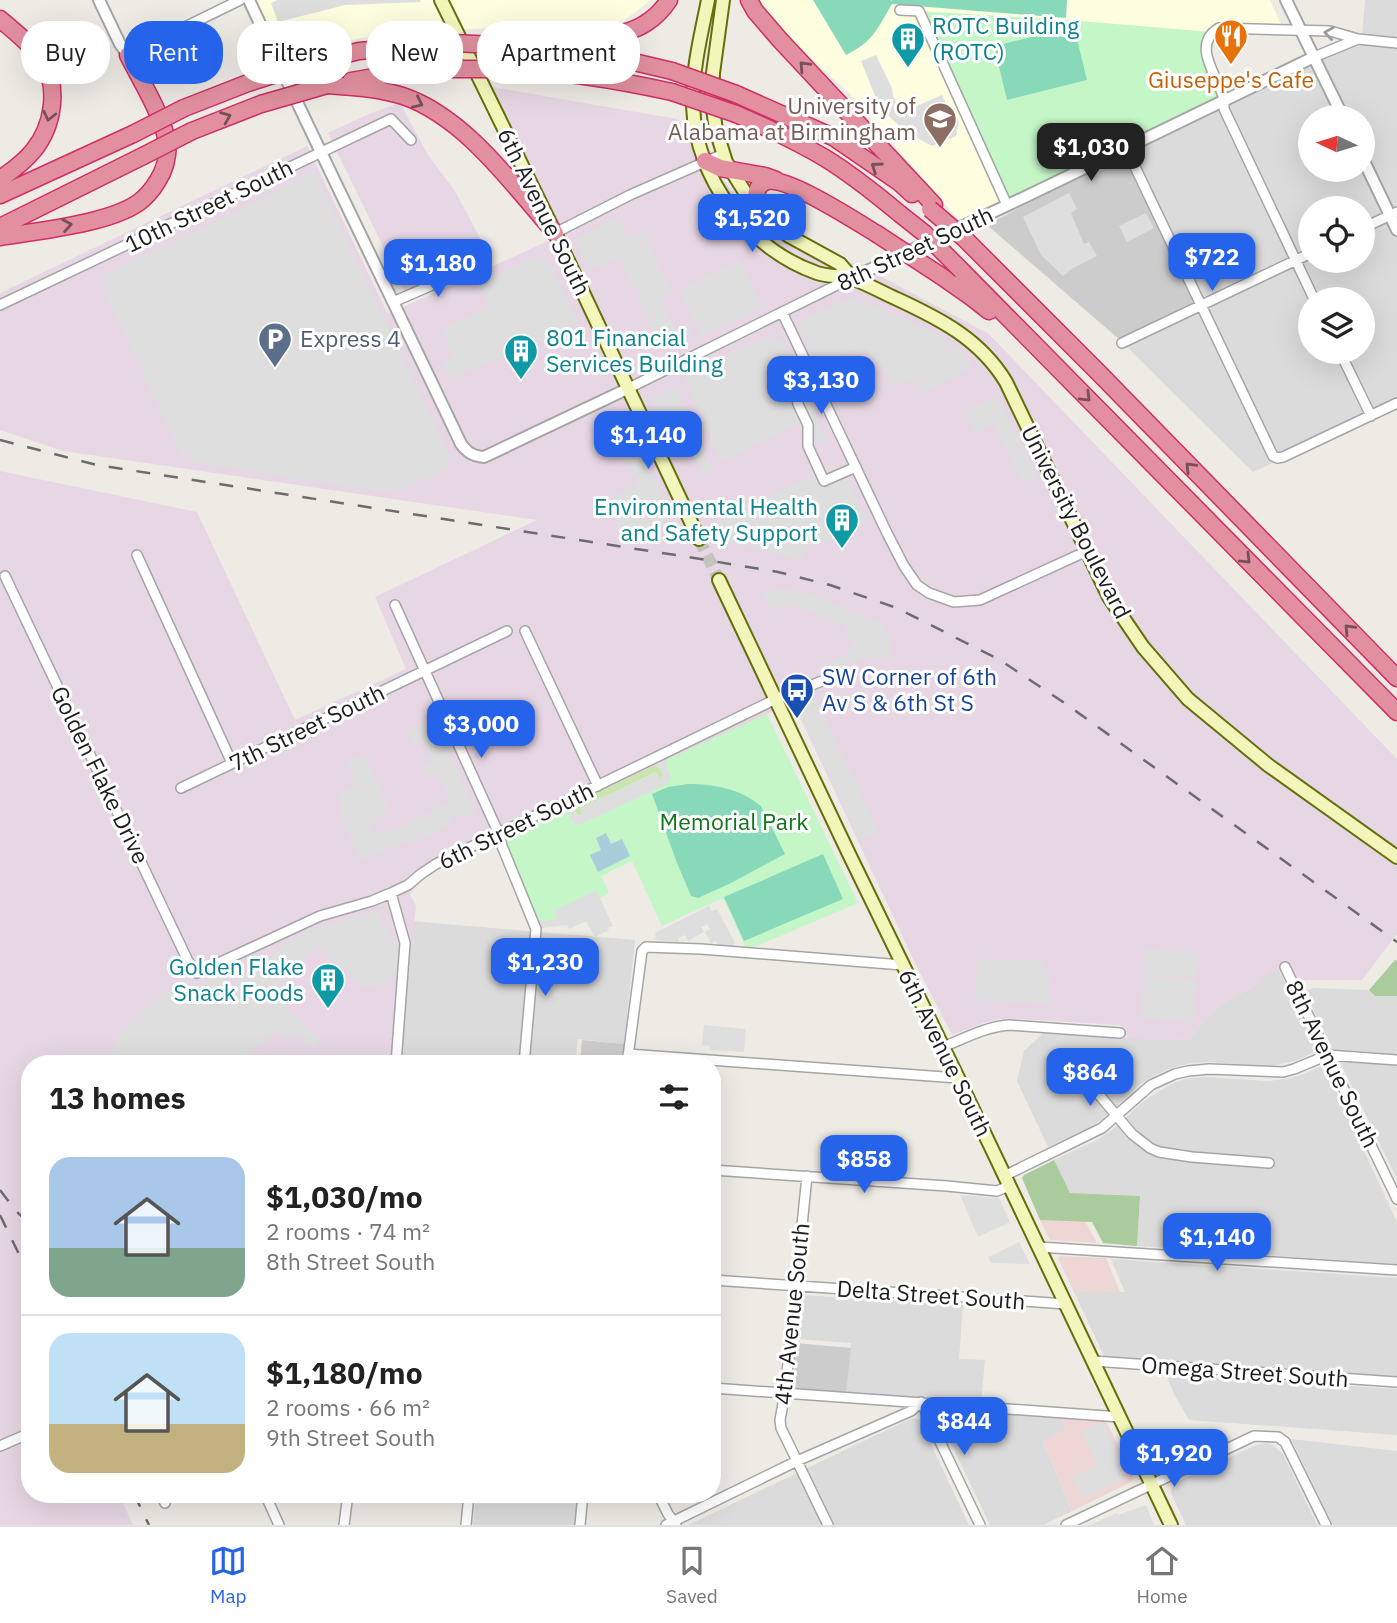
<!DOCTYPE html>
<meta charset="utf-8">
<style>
body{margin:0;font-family:"IBM Plex Sans",sans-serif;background:#f6f6f6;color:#222;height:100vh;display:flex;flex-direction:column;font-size:26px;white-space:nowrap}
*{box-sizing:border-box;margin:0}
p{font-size:23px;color:#767676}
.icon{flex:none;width:38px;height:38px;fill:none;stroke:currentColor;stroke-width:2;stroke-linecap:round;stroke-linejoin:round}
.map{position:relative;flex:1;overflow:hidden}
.side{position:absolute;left:21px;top:1055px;width:700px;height:448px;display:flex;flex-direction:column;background:#fff;border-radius:28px;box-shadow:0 7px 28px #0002}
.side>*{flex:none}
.banner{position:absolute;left:21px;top:21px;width:700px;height:63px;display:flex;gap:14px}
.needle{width:46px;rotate:274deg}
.tools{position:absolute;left:1298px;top:105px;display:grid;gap:14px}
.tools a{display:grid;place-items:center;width:77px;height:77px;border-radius:50%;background:#fff;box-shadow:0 7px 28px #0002;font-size:35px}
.price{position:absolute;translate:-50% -60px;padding:0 16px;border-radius:14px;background:#2563eb;color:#fff;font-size:23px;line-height:46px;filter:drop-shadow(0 2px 4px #0008)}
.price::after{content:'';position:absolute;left:50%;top:42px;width:21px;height:16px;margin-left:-10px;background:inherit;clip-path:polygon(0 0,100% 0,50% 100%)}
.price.selected{background:#222;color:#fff}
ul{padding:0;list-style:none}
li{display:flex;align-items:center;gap:21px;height:175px;padding:0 28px}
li+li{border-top:2px solid #e0e0e0}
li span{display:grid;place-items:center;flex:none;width:196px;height:140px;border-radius:21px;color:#555}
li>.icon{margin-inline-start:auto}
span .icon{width:84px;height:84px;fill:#fffc;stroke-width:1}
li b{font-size:30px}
h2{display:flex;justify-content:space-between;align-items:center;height:84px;padding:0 28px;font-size:30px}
.chip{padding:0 24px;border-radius:28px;background:#fff;box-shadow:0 7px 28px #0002;font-size:24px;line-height:63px}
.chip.selected{background:#2563eb;color:#fff}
.tab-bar{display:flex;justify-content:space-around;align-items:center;height:98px;border-top:2px solid #e0e0e0;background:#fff;font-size:19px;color:#767676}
.tab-bar a{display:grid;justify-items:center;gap:4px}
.tab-bar .selected{color:#2563eb}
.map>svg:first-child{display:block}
</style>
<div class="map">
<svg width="1397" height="1525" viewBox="0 0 1397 1525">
<rect width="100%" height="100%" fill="#eeebe5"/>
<path fill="#dcdbdb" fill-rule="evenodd" d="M1365 0H1397V406L1253 472 1120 340 1130 150 1362 37ZM1311 117H1363V170H1311ZM1311 208H1363V261H1311ZM1311 299H1363V352H1311Z
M411 921 635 940 624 1044 578 1039 575 1064H398Z
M1278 968 1316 1048 1315 1052 1295 1061 1271 1066 1208 1062 1191 1063 1174 1067 1153 1076 1138 1086 1103 1119 1089 1128 1048 1147 1017 1081 1024 1051 1042 1034 1188 1040 1217 1007 1259 983 1257 979Z
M1314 988 1369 990 1376 996H1397V1054L1333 1049 1304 991Z
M1342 1061 1397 1066V1179L1340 1062Z
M1322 1066 1325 1067 1397 1222V1264L1137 1246 1140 1196 1069 1193 1054 1160 1097 1140 1112 1130 1145 1100 1171 1084 1185 1079 1202 1077 1268 1081 1286 1079 1299 1076Z
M1111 1259 1397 1278V1377L1104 1356 1073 1290 1125 1292Z
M803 1295 963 1305 959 1359 985 1360 981 1402 846 1393 851 1343 795 1339 800 1298Z
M1166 1374 1397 1389V1435L1189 1420 1174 1394Z
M940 1409 1063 1418 1065 1430 1043 1441 1072 1511 1043 1525H990L936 1412Z
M912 1418 919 1419 969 1525H688Z
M1291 1439 1397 1451V1525H1333Z
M1266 1443 1273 1445 1283 1454 1317 1525H1186L1171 1493 1173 1484 1256 1445Z
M476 1495H579L576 1525H473Z"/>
<path fill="#eed6d5" d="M1040 1220 1085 1221 1097 1243 1050 1240Z
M1061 1256 1106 1258 1120 1292 1073 1290 1058 1258Z
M1063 1418 1106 1421 1134 1479 1131 1482 1072 1511 1043 1440 1065 1430Z"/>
<path fill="#e7d7e4" d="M487 86 677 119 738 199 766 228 801 252 858 264 989 334 1397 759V934L1362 980H1297L1289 963 1258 979 1259 983 1217 1007 1188 1040 1128 1038 1120 1025 1015 1019H999L983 1023 952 1035 914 961 793 702 426 875 410 894 416 906 400 1064H30V1494L119 1495 133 1525H0V471L197 512 295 720 406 669 375 597 537 520 63 451 0 430V293L307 146 388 314 561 235Z
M400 103 428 155 455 191 488 253 406 294 328 133 371 113Z"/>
<path fill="#fdfddf" d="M253 0H651L621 23 445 30 361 38 281 59Z
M758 0H1270L1284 31 1219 28 1007 205 964 226 848 92 776 25Z"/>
<path fill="#ccc" d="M1130 150 1201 300 1120 340 987 225Z
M582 1040 624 1044 622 1064H580Z
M795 1343 851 1348 846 1393 791 1389Z"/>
<path fill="#c9e6ad" d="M654 766 659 767 663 775 662 778 659 777 656 772 581 808 582 814 581 816 577 815 574 807 576 803Z"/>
<path fill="#aacb9b" d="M1395 960 1397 961V996H1375L1369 990Z
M1054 1160 1070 1193 1140 1196 1137 1246 1103 1243 1092 1222 1040 1220 1022 1178 1024 1175Z"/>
<path fill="#c4f6c8" d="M919 11 1068 20 1211 32 1207 45 1224 101 1007 205Z
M767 714 858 903 747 950 723 898 662 926 632 861 601 876 609 893 600 898 595 890 554 910 557 918 553 920 545 921 537 919 507 847V842L510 836 563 810 567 812 573 823 580 824 667 783 671 777 666 764 668 759Z"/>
<path fill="#87d9b9" d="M813 0H891L892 1V0H1067L1066 18 892 4C877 29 873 42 846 55Z
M1074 27 1087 80 1007 100 994 46Z
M688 784C714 784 741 789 761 806L785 854 729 884 698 898 691 896 677 863 652 794 668 787Z
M823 854 843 899 744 941 724 897Z"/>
<path fill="#dedede" d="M278 0H420L421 2 345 5 278 22 271 3Z
M876 55 892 88 893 97 903 112 942 95 948 108H954L959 122 956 136 932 146 906 132 880 108 861 61Z
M314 171 451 458 445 462 449 468 401 491 398 486H397L395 487 394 494 191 462 192 454 189 453 182 457 101 286 107 282 103 275 211 224Z
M1069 193 1077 209 1071 213 1084 244 1089 242 1097 256 1073 268 1063 276 1041 255 1023 217Z
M1146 213 1154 228 1127 242 1119 226Z
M617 217 628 237 643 230 672 291 662 296 663 299 661 300 675 330 688 324 691 334 661 349 618 258 589 271 575 239Z
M537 256 540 261 547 258 578 322 511 355 499 358 450 380 442 361 453 356 441 329 489 307 479 284Z
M739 260 762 307 701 337 678 290Z
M851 298 882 309 937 334 955 347 940 356 958 347 963 350 973 367 921 394 913 379 892 388 879 361 873 362 868 352 859 349 823 366 815 362 797 322Z
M769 336 773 342 782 339 828 442 821 446 803 422 721 462 684 376Z
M676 386 712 470 702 476 689 449H682L673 452 650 399Z
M997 395 1038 478 1023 485 993 424 975 433 964 412Z
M620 408 674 518 649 528V535L619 529 604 500 638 484 614 434 601 440 592 422Z
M842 466 867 523 815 547 812 543 805 550 801 560 715 539 709 525 819 472Z
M783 587 811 594 880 622 890 636 891 658H864L833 671 829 662 854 650 844 625 791 604 777 611 762 599 766 592Z
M807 697 816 700 879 832 860 840 798 709 801 700Z
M434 720 477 813 471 816H455L451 817V824L415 843 408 841 361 861 340 816 338 793 356 786 345 761 363 753 391 808 369 828 371 836 386 828 391 832 450 801 438 775 427 777 422 766 433 761 422 740 414 744 407 730Z
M668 759 666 764 671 777 667 784 579 825 573 823 566 811 562 810 576 803 574 810 577 815 580 816 582 813 580 808 657 772 659 777 662 778 663 775 659 767 654 766Z
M596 890 613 926 608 928 609 930 595 937 586 921 569 929 567 925 541 928 536 919 545 921 556 919 557 918 554 910Z
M709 906 712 911 717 909 735 943 729 948 715 946 717 944 716 941 711 943 705 932 710 929 707 924 701 927 704 932 688 941 685 935 678 938 680 943 653 939 656 937 655 933Z
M377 910 400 950 399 961 389 982 370 987H360L344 969 339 968 319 946 275 990 279 995 277 998 320 1042 312 1050 294 1032 286 1040 276 1030 260 1047 258 1045 239 1064 235 1060 230 1064H105L121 1034 143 1010 162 995 187 982H190L193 988 218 976 233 984 244 973 249 978 285 942 310 930Z
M1144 948 1199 953 1197 977 1142 974Z
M978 959 1044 962V970H1050L1049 1005 974 1000Z
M1143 977 1197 979 1194 1022 1140 1019Z
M704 1025 746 1029 744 1052 711 1050 709 1046 702 1045Z
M960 1195 999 1198 1010 1222 978 1237Z
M1019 1242 1030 1264 991 1263 988 1257Z
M1103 1422 1126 1469 1121 1471 1125 1480 1082 1498 1072 1477 1097 1464 1081 1431Z
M1146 1505 1154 1525H1090L1117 1513 1118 1515Z"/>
<path fill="#a7ceda" d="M606 833 611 844 622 839 630 856 598 872 590 855 601 850 596 838Z"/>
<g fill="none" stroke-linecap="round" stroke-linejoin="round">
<path stroke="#c4c2bd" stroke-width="12" stroke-dasharray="12 6" stroke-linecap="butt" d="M699 539 719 580"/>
<g stroke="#a5a5a5" stroke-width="12">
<path id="minor" d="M900 10 919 11 1007 205
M128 55 240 0
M1314 57 1358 39
M1126 148 1273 456 1277 458 1283 457 1397 403
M1363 228 1397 212
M555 233 630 195 723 154
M1314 299 1224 109C1224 104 1224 99 1222 93 1215 73 1192 44 1219 28L1330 31 1358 39 1397 43
M393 302 469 269
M0 305 391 119 411 140
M782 312 887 533 904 566 917 585 929 593 954 602 980 600 1087 551
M1122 343 1311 253
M1340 352 1371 416
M814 379 803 384 795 391 798 404 808 425V446L824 481 856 467
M627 389 851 278
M137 555 232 763
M5 576 188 961 197 973 320 916 372 901 391 893 408 885 421 874 436 864 776 699 835 676
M395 605 499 834 502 846 536 929 524 1064
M525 631 598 786
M181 788 507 631
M391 893 405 943 396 1064
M1285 967 1397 1199
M943 1047C965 1038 985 1027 1009 1025L1120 1033
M628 1054 958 1078
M627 1064 642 951 646 947 701 949 902 965
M1076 1079 1090 1084 1132 1134 1150 1148 1159 1152 1192 1157 1269 1163
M712 1170 947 1186 997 1191 1009 1186
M807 1176 785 1393 780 1420 781 1428 828 1525
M1004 1176 1102 1128 1151 1085 1175 1074 1188 1071 1209 1069 1283 1072 1294 1069 1328 1055 1397 1060
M1039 1247 1397 1270
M712 1280 1066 1304
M1093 1361 1397 1382
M712 1388 1120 1417
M0 1446 30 1433
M161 1494 165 1503
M265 1494 279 1525
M658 1494 668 1514 676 1525
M344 1525 348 1494
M466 1525 469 1494
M580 1525 583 1494
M666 1525 797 1461 911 1411 921 1402 980 1525
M1066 1525 1254 1436 1278 1437 1285 1442 1326 1525"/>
</g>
<g stroke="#a5a5a5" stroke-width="14">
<path id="tertiary" d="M99 0 120 44 128 55
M249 0C318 149 391 296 461 444 468 453 473 456 484 457L627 389
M1286 0 1343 117
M1363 159 1397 230
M852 278 1027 196 1314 57"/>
</g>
<g stroke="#646f0b" stroke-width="16">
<path id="secondary" d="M441 0 555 233 699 539
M708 0C701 35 692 70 693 106 696 178 748 249 817 273 828 277 842 275 853 279 868 284 883 293 897 299 940 319 980 339 1006 382L1109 597 1143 647 1188 699 1268 765 1397 857
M723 0 713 73 712 102 716 130 726 162 748 197 767 218 789 236 840 264 852 278
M719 580 849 854 958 1078 1171 1525"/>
</g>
<g stroke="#d02e65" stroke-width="19">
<path id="motorway" d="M749 0 755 11 780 40 934 205
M0 19C15 32 31 44 42 60 60 87 53 127 33 151 24 162 12 171 0 179
M496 45C535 42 616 44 646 23 656 17 663 9 669 0
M551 49 617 58 672 71
M318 61 359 51 428 45
M509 69C564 71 617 80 672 92
M351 81 408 71 439 69
M327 85C353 87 378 88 403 96 465 117 513 185 555 233
M736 94 833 137 900 183 912 194
M184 108 248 83
M736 114C766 127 796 141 825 158 851 174 876 194 900 214
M192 131 261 104
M705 161 720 168 765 176 776 180
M0 195 133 134
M757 208C755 198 755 183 768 181 788 177 857 222 877 234
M0 227 143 156
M0 237C37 231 117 223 143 199 151 192 157 183 162 173 167 162 169 148 166 137 160 111 140 79 128 55
M964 238 1097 371 1397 678
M961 270 1397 712
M941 276 971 297 989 311"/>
</g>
<use href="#minor" stroke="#fff" stroke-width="9"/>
<use href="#tertiary" stroke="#fff" stroke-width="10"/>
<use href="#secondary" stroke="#f3f6bb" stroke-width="12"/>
<use href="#motorway" stroke="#e2909f" stroke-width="16"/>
<path stroke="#6c6c6c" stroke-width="2.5" stroke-dasharray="14 14" stroke-linecap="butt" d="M0 440 97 465 688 557 778 572 830 585 897 608 1000 660 1066 704 1397 942
M0 1190 16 1211 30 1224
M0 1215 30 1277
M134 1494 149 1525"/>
<g stroke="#d02e65" stroke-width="19" stroke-linecap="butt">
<path id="motorway-bridge" d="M428 45 452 43 496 45
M439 69H509
M672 71 736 94
M248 83 318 61
M672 92 736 114
M261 104 327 85
M133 134 184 108
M143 156 192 131
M930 209 964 238
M900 214 924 233 961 270
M877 234 941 276"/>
</g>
<use href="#motorway-bridge" stroke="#e2909f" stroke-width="16"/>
</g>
<defs><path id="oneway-chevron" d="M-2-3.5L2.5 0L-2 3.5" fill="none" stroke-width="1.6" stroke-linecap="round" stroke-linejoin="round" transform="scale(1.75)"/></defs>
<use stroke="#9a9a9a" href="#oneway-chevron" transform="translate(1329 33) rotate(-172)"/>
<g stroke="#765158">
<use href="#oneway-chevron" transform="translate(804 66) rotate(-133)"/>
<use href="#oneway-chevron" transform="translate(418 103) rotate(25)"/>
<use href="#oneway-chevron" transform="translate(49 116) rotate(103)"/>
<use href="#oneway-chevron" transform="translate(226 117) rotate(-22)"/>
<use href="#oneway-chevron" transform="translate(876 167) rotate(-145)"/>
<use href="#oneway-chevron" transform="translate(67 225) rotate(-10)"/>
<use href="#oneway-chevron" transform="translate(1086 397) rotate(45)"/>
<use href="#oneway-chevron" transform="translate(1190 467) rotate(-134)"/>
<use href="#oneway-chevron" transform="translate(1246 559) rotate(45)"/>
<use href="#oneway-chevron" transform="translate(1349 629) rotate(-134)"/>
</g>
<defs>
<g id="restaurant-pin" transform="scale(1.75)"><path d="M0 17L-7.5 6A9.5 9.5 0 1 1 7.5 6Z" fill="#e8710a" stroke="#fff"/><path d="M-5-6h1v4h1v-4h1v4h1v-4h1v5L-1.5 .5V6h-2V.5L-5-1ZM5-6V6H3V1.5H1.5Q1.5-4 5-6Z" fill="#fff"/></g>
<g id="building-pin" transform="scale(1.75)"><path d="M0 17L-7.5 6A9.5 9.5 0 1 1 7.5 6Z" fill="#0f9aa8" stroke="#fff"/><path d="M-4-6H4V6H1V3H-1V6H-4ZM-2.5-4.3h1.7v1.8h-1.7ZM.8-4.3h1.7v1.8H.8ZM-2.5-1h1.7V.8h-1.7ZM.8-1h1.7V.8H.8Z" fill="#fff"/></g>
<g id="university-pin" transform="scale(1.75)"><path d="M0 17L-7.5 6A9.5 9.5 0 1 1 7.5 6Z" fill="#8d6e63" stroke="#fff"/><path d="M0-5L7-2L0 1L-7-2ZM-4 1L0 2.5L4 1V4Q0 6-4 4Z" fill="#fff"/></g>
<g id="parking-pin" transform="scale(1.75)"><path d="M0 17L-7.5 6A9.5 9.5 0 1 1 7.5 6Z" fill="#5c6f8a" stroke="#fff"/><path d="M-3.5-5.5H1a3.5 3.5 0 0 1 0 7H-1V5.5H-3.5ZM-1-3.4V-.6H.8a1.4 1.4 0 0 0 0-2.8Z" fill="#fff"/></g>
<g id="bus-pin" transform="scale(1.75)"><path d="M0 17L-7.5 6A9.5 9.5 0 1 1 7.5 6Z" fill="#1a4fb4" stroke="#fff"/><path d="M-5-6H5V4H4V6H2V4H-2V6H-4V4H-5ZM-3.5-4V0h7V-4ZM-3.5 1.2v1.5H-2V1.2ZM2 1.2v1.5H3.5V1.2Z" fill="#fff"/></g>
</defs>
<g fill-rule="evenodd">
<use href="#restaurant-pin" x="1231" y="36"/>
<use href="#building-pin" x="908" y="39"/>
<use href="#university-pin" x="940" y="119"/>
<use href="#parking-pin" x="275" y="339"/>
<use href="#building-pin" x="521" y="351"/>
<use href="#building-pin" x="842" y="520"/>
<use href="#bus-pin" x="797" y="690"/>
<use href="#building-pin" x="328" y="980"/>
</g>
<g text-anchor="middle" stroke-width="6" stroke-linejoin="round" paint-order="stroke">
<g font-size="23" fill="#0d838f" stroke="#fff" text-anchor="start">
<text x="932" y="34">ROTC Building<tspan x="932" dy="26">(ROTC)</tspan></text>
<text x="546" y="346">801 Financial<tspan x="546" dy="26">Services Building</tspan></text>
<text x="818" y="515" text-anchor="end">Environmental Health<tspan x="818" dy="26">and Safety Support</tspan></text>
<text x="304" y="975" text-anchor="end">Golden Flake<tspan x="304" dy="26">Snack Foods</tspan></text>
</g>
<g font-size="23" fill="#c56008" stroke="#fff">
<text x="1231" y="88">Giuseppe's Cafe</text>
</g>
<g font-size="23" fill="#785e54" stroke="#fff" text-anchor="end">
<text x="916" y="114">University of<tspan x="916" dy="26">Alabama at Birmingham</tspan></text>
</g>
<g font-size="23" fill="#1e1e1e" stroke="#fff">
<text transform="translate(209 206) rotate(-26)" y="8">10th Street South</text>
<text transform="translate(544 212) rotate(64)" y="8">6th Avenue South</text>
<text transform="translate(915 249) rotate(-25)" y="8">8th Street South</text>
<text transform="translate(1076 522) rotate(63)" y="8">University Boulevard</text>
<text transform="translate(307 728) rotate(-26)" y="8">7th Street South</text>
<text transform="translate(100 775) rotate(64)" y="8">Golden Flake Drive</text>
<text transform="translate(516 826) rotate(-26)" y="8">6th Street South</text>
<text transform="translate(945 1053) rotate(64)" y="8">6th Avenue South</text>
<text transform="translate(1332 1064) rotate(64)" y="8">8th Avenue South</text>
<text transform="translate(931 1295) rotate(4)" y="8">Delta Street South</text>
<text transform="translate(792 1314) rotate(-84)" y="8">4th Avenue South</text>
<text transform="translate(1245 1372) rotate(4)" y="8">Omega Street South</text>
</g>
<g font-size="23" fill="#4e5e75" stroke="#fff" text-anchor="start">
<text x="300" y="347">Express 4</text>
</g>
<g font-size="23" fill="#164399" stroke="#fff" text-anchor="start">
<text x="822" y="685">SW Corner of 6th<tspan x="822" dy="26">Av S &amp; 6th St S</tspan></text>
</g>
<g font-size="23" fill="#11761a" stroke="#fff">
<text x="734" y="830">Memorial Park</text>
</g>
</g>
</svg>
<div class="tools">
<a><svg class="needle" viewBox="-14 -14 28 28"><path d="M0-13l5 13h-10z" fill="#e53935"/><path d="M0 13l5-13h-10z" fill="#767676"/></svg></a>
<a><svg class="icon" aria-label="locate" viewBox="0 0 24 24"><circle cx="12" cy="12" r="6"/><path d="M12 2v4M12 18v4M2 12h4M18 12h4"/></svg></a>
<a><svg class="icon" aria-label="layers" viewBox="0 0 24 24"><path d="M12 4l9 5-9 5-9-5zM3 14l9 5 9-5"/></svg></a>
</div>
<b class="price selected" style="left:1091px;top:183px">$1,030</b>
<b class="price" style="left:752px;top:254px">$1,520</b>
<b class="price" style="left:1212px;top:293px">$722</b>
<b class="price" style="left:438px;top:299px">$1,180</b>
<b class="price" style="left:821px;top:416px">$3,130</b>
<b class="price" style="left:648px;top:471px">$1,140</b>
<b class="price" style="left:481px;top:760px">$3,000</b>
<b class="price" style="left:545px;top:998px">$1,230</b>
<b class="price" style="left:1090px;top:1108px">$864</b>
<b class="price" style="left:864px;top:1195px">$858</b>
<b class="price" style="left:1217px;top:1273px">$1,140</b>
<b class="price" style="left:964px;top:1457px">$844</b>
<b class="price" style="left:1174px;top:1489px">$1,920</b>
<div class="banner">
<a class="chip">Buy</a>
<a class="chip selected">Rent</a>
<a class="chip">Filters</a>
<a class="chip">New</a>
<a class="chip">Apartment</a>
</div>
<section class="side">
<h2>13 homes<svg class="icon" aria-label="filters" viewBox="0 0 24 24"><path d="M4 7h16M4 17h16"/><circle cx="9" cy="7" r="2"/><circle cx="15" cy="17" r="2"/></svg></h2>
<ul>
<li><span style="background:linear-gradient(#a9c7e8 65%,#7fa58c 0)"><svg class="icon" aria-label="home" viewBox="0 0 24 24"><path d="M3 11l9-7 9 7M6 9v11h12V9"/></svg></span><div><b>$1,030/mo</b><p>2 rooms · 74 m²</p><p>8th Street South</p></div></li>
<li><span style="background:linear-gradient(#bfe0f5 65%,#c2b280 0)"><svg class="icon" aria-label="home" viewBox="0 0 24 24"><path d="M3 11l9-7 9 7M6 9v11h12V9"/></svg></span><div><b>$1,180/mo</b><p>2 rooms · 66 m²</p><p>9th Street South</p></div></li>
</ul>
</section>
</div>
<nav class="tab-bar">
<a class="selected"><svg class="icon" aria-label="map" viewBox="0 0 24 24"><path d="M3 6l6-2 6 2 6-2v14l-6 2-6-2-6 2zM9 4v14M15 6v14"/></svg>Map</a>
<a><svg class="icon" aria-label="saved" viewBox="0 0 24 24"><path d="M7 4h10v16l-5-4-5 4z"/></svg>Saved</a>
<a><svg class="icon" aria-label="home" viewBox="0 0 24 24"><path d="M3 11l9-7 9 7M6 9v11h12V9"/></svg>Home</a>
</nav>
